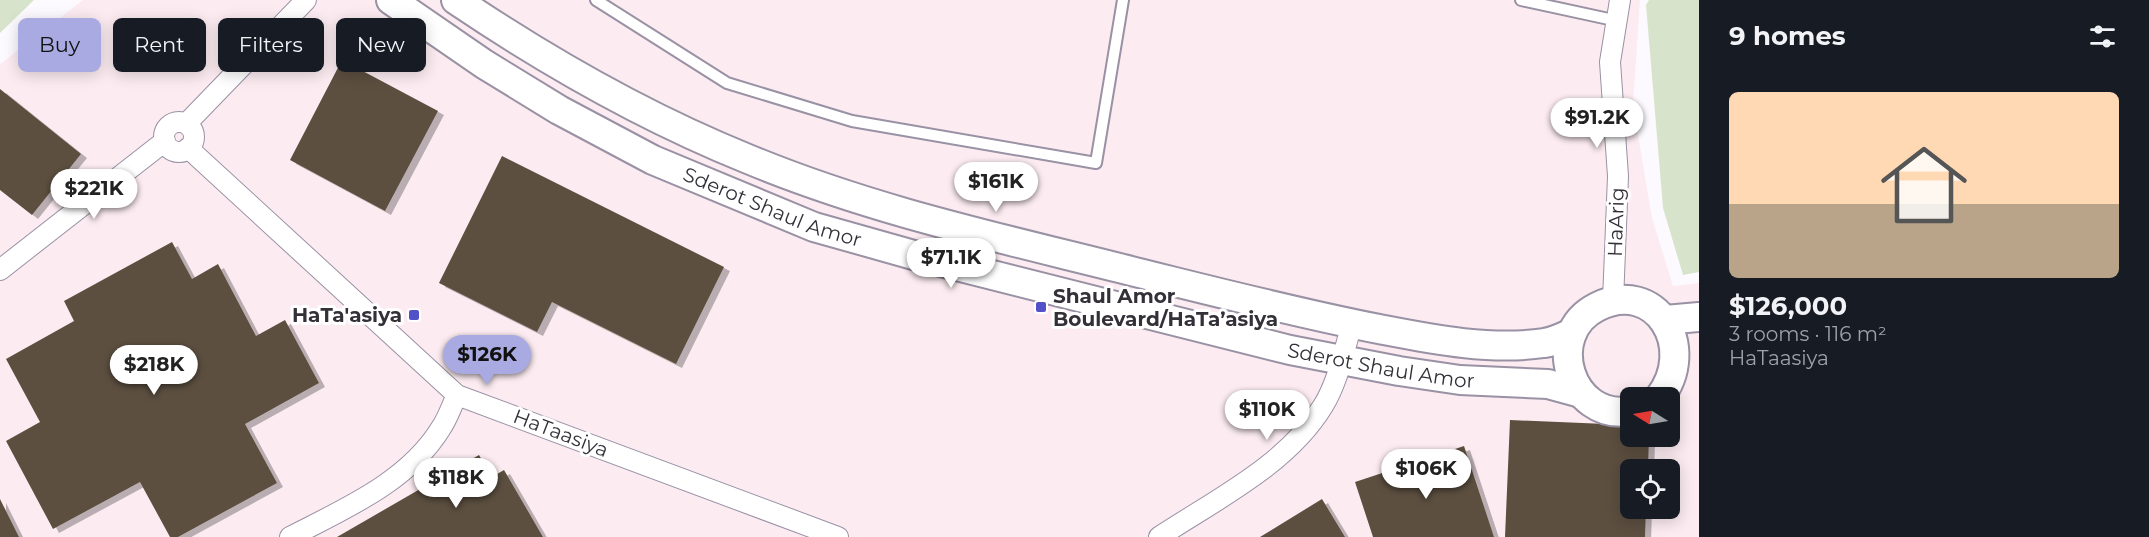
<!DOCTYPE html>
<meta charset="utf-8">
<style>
body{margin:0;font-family:Montserrat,sans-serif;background:#242831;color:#f1f3f6;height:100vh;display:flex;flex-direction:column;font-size:22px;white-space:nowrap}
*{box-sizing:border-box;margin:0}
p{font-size:20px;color:#9ea1a6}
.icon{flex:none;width:33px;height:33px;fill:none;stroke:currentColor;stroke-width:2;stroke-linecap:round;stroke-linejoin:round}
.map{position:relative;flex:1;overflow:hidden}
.side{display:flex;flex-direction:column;background:#171b24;width:450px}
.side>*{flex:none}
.banner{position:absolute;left:18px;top:18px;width:570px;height:54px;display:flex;gap:12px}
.needle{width:39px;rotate:281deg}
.tools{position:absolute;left:1620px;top:387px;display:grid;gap:12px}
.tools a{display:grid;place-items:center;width:60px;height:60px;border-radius:9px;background:#171b24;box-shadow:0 3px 15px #0003;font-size:30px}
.price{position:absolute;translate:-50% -51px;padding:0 14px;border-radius:21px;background:#fff;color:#222;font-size:20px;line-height:39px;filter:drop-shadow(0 2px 3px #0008)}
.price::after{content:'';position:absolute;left:50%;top:36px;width:18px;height:14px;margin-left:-9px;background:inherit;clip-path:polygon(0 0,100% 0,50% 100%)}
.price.selected{background:#a9aae1;color:#111}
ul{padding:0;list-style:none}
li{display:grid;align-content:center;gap:12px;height:318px;padding:0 30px}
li+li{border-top:2px solid #363941}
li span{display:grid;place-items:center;height:186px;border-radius:9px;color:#555}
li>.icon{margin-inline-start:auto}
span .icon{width:108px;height:108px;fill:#fffc;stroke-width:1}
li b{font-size:26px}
h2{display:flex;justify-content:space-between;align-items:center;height:72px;padding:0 30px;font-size:26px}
.tag{padding:0 21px;border-radius:9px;background:#171b24;box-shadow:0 3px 15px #0003;font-size:21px;line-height:54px}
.tag.selected{background:#a9aae1;color:#111}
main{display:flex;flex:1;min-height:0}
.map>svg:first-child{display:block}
</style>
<main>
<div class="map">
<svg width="1699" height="537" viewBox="0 0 1699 537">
<defs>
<filter id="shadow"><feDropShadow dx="6" dy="4" stdDeviation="0" flood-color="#0004"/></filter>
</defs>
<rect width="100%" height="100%" fill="#fcfafe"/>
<path fill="#fcecf1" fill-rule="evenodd" d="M83 0H1640L1633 105 1652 218 1673 286 1699 283V537H0V64ZM1630 398H1670V436H1630ZM1630 470H1670V508H1630Z"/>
<path fill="#d7e4cb" d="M0 0H34L0 33Z
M1649 0H1699V272L1683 275 1663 208 1646 5Z"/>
<path fill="#5c4f40" filter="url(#shadow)" d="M342 60 438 111 385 211 290 160Z
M0 89 81 154 32 215 0 190Z
M502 156 724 267 676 364 552 302 537 332 439 283Z
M172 242 192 279 218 264 256 336 285 320 319 383 245 424 277 483 178 537H170L140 482 53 529 6 441 40 422 6 359 74 321 64 301Z
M1510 420 1630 425V436H1649L1648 470H1630V508H1646L1645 537H1505Z
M1464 446 1494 537H1373L1355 482Z
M479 455 492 477 504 470 543 537H337Z
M0 499 19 537H0Z
M1322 499 1345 537H1260Z"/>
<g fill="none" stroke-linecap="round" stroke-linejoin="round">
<g stroke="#9991a4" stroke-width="14">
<path id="lane" d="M596 0 727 83 852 121 1096 163 1123 0
M1521 0 1618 21"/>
</g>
<g stroke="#9991a4" stroke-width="22">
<path id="street" d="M164 137a15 15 0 1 1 30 0a15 15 0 1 1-30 0Z
M187 123 306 0
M188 148 457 395 838 537
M0 270 165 141
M1613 301 1618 176 1610 62 1620 0
M290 537C344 509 408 482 441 428 448 418 452 405 457 395
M1159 537C1215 500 1287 465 1323 406 1338 382 1344 350 1352 324"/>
</g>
<g stroke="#9991a4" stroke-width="32">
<g id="secondary">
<path id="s1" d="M391 0 484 64 559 110 653 160 814 227 917 256 1290 350 1399 371 1460 380 1548 384 1581 393"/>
<path d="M456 0C548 62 644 117 748 159 873 211 1005 239 1135 272 1216 292 1297 313 1379 329 1431 339 1490 351 1544 343 1553 342 1563 337 1572 333"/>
<path d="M1665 320 1699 317"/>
<path d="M1630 411C1570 421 1543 334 1597 307 1655 277 1699 347 1659 398"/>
</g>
</g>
<use href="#lane" stroke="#fff" stroke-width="10"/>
<use href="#street" stroke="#fff" stroke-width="20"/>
<use href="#secondary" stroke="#fff" stroke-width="28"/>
</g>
<g fill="#5251c7" stroke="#fff" stroke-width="2">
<rect x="1035" y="301" width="12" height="12" rx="3"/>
<rect x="408" y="309" width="12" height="12" rx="3"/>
</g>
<g text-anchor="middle" stroke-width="6" stroke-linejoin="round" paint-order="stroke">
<g font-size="20" fill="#333038" stroke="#fff">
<text dy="7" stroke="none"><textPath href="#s1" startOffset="436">Sderot Shaul Amor</textPath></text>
<text transform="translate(1616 222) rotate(-88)" y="7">HaArig</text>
<text dy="7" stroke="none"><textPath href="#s1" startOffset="1066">Sderot Shaul Amor</textPath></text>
<text transform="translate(561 433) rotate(21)" y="7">HaTaasiya</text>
</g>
<g font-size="20" font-weight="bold" fill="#333038" stroke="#fff" text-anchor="start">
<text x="1053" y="303">Shaul Amor<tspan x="1053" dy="23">Boulevard/HaTa’asiya</tspan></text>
<text x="402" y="322" text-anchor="end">HaTa'asiya</text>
</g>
</g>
</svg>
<div class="tools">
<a><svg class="needle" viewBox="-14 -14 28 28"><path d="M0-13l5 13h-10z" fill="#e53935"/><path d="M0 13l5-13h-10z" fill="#9ea1a6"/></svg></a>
<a><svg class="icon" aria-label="locate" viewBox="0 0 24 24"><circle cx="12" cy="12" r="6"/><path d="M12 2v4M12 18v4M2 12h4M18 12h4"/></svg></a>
</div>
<b class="price" style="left:1597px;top:149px">$91.2K</b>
<b class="price" style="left:996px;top:213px">$161K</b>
<b class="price" style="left:94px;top:220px">$221K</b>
<b class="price" style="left:951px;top:289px">$71.1K</b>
<b class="price selected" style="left:487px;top:386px">$126K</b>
<b class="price" style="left:154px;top:396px">$218K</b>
<b class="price" style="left:1267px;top:441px">$110K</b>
<b class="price" style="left:1426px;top:500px">$106K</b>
<b class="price" style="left:456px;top:509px">$118K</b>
<div class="banner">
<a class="tag selected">Buy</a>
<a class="tag">Rent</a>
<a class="tag">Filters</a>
<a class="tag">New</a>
</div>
</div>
<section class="side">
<h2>9 homes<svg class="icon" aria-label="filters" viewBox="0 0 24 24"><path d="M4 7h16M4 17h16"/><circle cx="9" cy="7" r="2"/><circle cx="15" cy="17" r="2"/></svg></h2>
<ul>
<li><span style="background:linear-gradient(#ffd9b3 60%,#b9a48a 0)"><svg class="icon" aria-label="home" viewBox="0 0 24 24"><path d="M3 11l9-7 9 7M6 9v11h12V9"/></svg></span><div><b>$126,000</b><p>3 rooms · 116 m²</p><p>HaTaasiya</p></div></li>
</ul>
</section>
</main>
